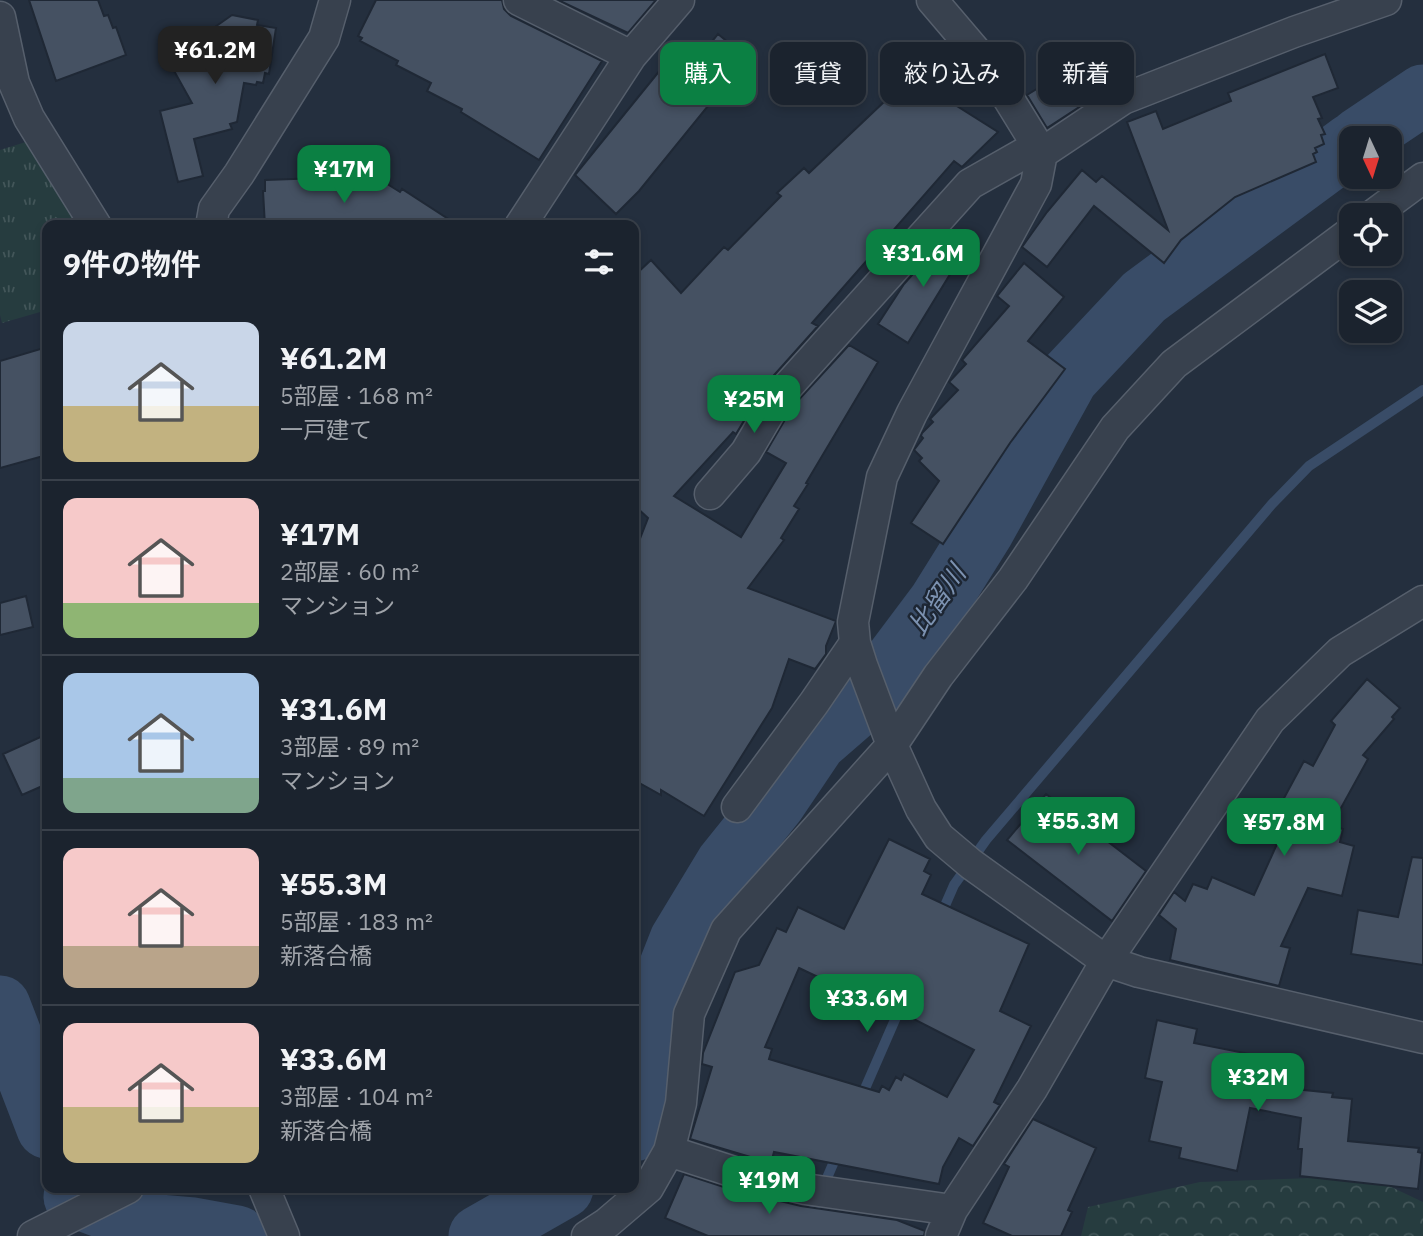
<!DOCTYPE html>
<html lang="ja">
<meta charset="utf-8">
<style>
body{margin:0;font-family:"IBM Plex Sans","Noto Sans JP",sans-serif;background:#282f3a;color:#f1f3f6;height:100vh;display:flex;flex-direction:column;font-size:26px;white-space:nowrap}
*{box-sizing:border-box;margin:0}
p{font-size:23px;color:#a0a4aa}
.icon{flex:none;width:38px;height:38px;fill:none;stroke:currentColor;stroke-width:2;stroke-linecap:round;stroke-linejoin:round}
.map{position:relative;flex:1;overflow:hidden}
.panel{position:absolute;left:42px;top:220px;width:597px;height:973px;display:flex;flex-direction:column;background:#1b232e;border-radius:14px;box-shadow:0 4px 10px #0003,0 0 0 2px #39404a}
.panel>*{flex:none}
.hud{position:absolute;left:660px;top:42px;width:658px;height:63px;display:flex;gap:14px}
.needle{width:46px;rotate:176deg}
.fabs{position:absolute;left:1339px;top:126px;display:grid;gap:14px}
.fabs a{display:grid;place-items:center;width:63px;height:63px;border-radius:14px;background:#1b232e;box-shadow:0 4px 10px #0003,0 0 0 2px #39404a;font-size:35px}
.price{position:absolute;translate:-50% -60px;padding:0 16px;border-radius:14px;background:#0b8043;color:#fff;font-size:23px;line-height:46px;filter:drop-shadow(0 2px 4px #0008)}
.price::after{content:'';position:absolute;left:50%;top:42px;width:21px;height:16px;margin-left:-10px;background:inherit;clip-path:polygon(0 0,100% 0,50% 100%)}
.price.selected{background:#222;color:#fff}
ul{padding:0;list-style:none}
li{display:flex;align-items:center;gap:21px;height:175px;padding:0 21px}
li+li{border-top:2px solid #39404a}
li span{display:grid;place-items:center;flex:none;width:196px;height:140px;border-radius:14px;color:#555}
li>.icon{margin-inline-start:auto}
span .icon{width:84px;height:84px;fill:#fffc;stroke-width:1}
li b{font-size:30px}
h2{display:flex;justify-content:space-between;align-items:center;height:84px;padding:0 21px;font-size:30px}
.tag{padding:0 24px;border-radius:14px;background:#1b232e;box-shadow:0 4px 10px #0003,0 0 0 2px #39404a;font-size:24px;line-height:63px}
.tag.selected{background:#0b8043;color:#fff}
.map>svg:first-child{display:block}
</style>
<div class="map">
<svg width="1423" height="1236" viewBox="0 0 1423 1236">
<defs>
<pattern id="forest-crowns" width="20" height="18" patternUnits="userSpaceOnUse" patternTransform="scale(1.75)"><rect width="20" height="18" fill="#263c3f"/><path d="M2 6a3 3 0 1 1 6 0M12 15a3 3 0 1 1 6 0" fill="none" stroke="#435659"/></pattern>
<pattern id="park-tufts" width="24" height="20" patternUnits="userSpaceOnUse" patternTransform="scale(1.75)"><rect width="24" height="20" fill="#263c3f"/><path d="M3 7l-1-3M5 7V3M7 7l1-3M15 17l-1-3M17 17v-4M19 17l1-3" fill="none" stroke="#435659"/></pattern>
</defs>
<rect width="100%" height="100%" fill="#242f3e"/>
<path fill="url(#forest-crowns)" d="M1368 1176 1423 1202V1236H1081L1088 1207 1200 1182Z"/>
<path fill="url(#park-tufts)" d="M29 141 78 226H47V310L2 323 0 315V150Z"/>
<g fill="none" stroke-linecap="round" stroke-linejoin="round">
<path stroke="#394c67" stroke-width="10" d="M940 917 954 885 986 840 1272 504 1309 466 1423 390
M860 1100 904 999
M802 1236 839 1150"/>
<path stroke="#394c67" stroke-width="61" d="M1359 138 1423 95
M0 1006 47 1128
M634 1131 647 1084 658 996 680 940 726 864 775 803 816 742 854 709 876 686 939 602 984 530 1068 378 1144 297 1351 144
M74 1197 146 1224 193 1228 237 1236
M479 1236 563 1188"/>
</g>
<path fill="#455162" stroke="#1f2835" stroke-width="2" fill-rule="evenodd" d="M29 0H98L104 16 108 15 113 28 116 27 126 55 56 81Z
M376 0H502L504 9 511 16 602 61 539 160 461 112 462 109 427 91 431 83 396 65 398 61 360 41 362 38 358 36Z
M558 0H656L628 33Z
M232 15 258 20 257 25 276 28 269 74 265 73 263 83 257 82 256 85 244 83 237 122 230 124 232 129 194 139 203 176 178 182 160 111 192 103 168 60Z
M718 34 747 58 639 191 616 214 575 175 665 64 683 78Z
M1325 54 1338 88 1313 97 1322 118 1318 119 1325 134 1321 135 1324 144 1315 148 1317 152 1313 154 1316 162 1235 197 1181 240 1164 263 1094 206 1047 267 1022 247 1047 212 1082 170 1096 182 1102 176 1168 230 1127 122 1156 111 1163 129 1231 101 1228 93Z
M925 63 946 86 938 94 998 132 962 167 954 161 812 323 818 326 766 384 736 434 733 432 674 496 741 537 786 463 766 452 793 406 849 345 878 362 806 483 808 484 794 506 799 509 781 538 784 540 748 588 836 621 826 646V654L815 669 789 659 772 708 704 816 661 790V795L634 780V554L648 518 634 505V276L651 260 681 293 724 247 728 250 781 196 777 193 804 168 809 173Z
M1072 67 1093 98 1047 128 1027 95Z
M350 177 351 184 384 182 400 192 402 189 459 226H265L263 191H265V180Z
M947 236 971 240 908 343 878 324 904 284Z
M1024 263 1064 297 1028 341 1065 369 1010 443 943 544 911 523 939 481 919 461 922 458 914 450 923 438 921 436 922 433 933 422 930 419 958 390 949 382 966 364 962 360 1009 306 997 296Z
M47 347V455L0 468V361Z
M26 596 33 627 0 635V603Z
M1367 679 1400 708 1392 717 1394 719 1363 755 1368 759 1331 826 1343 829 1340 842 1354 846 1342 896 1308 888 1281 946 1290 948 1279 986 1170 960 1176 929 1159 915 1174 892 1185 901 1193 884 1207 889 1212 877 1254 895 1277 844 1248 832 1259 805 1276 813 1304 761 1313 766 1335 725 1331 721Z
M47 734V784L22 795 3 754Z
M1046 794 1146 871 1112 921 1007 840Z
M889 839 930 859 924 871 931 875 922 894 1029 944 1000 1011 1031 1026 994 1102 1000 1105 973 1146 959 1138 943 1167 939 1184 774 1152 771 1163 690 1139 712 1067 702 1064 703 1053 735 972 759 965 777 928 786 932 798 907 844 929ZM799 968 864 999 867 995 974 1050 947 1097 904 1074 901 1080 896 1077 889 1090 882 1086 879 1092 769 1059 772 1049 765 1047Z
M1412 857 1423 858V965L1351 954 1358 910 1398 917Z
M1157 1020 1197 1029 1194 1043 1280 1060 1275 1087 1333 1093 1332 1097 1352 1099 1348 1141 1419 1148 1418 1152 1422 1153 1418 1189 1300 1176 1302 1149H1298L1301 1118 1250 1108 1237 1171 1179 1158 1181 1148 1149 1141 1162 1082 1145 1078Z
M1033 1119 1096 1148 1068 1210 1072 1212 1061 1236H1012L983 1223 1009 1167 1004 1164Z
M684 1174 733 1190 801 1206 897 1220 925 1231 924 1236H708L665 1218Z"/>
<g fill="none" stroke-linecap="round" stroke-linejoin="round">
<g stroke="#565f6c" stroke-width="33">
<path id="street" d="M519 0 631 56
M932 0 989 67 1042 153 1036 184 912 413 882 477 853 622 855 643 862 665 892 745 921 809 939 837 971 864 1106 961 1139 972 1423 1038
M0 17 14 83 29 118 96 226
M1042 153 1123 99 1294 32 1386 0
M1373 215 1423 178
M211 226 214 209 239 174 324 38 335 0
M520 226 631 56 679 0
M710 494 746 452 779 396 970 184 1037 146
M737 807 814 703 855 643
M669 1151 737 1173 805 1189 952 1210
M264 1188 284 1236
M33 1236 128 1188
M587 1236 607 1223 648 1188 669 1151 681 1103 689 1014 726 930 892 745 938 676 1013 579 1115 428 1174 364 1351 232
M941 1236 952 1210 1032 1089 1106 961 1270 720 1340 652 1423 601"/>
</g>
<use href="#street" stroke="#38414e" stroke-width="30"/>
</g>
<g text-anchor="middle" stroke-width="5" stroke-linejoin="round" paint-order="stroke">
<g font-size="26" font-style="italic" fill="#7c92b1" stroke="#1d2633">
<text transform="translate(937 600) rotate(-55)" y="9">比留川</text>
</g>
</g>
</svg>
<div class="fabs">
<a><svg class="needle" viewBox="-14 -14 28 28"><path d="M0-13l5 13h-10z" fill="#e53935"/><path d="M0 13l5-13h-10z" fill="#a0a4aa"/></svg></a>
<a><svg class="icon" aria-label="locate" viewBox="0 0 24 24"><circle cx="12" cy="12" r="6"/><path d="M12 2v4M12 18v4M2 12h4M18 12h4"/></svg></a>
<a><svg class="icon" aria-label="layers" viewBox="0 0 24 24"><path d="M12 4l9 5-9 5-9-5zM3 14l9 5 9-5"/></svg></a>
</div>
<b class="price selected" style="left:215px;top:86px">¥61.2M</b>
<b class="price" style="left:344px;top:205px">¥17M</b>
<b class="price" style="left:923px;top:289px">¥31.6M</b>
<b class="price" style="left:754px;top:435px">¥25M</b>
<b class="price" style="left:1078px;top:857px">¥55.3M</b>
<b class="price" style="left:1284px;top:858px">¥57.8M</b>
<b class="price" style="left:867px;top:1034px">¥33.6M</b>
<b class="price" style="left:1258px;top:1113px">¥32M</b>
<b class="price" style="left:769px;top:1216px">¥19M</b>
<div class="hud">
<a class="tag selected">購入</a>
<a class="tag">賃貸</a>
<a class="tag">絞り込み</a>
<a class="tag">新着</a>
</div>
<section class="panel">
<h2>9件の物件<svg class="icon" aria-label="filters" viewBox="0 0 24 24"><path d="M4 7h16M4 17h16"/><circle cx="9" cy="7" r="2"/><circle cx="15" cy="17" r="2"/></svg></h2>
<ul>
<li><span style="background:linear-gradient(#c9d6e8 60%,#c2b280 0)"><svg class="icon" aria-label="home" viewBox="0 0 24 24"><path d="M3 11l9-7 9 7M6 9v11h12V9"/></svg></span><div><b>¥61.2M</b><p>5部屋 · 168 m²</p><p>一戸建て</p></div></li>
<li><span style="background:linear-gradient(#f6c9c9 75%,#8fb573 0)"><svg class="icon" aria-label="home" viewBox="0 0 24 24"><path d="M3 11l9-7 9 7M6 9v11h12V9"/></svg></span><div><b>¥17M</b><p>2部屋 · 60 m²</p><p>マンション</p></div></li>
<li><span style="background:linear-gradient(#a9c7e8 75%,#7fa58c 0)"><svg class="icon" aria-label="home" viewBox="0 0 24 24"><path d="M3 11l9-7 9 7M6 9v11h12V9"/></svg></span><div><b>¥31.6M</b><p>3部屋 · 89 m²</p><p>マンション</p></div></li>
<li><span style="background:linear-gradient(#f6c9c9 70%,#b9a48a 0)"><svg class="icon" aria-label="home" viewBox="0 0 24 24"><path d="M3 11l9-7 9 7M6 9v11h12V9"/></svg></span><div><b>¥55.3M</b><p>5部屋 · 183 m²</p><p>新落合橋</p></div></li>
<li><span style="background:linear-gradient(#f6c9c9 60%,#c2b280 0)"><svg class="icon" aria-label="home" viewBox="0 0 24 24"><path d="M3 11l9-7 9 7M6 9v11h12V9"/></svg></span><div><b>¥33.6M</b><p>3部屋 · 104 m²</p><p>新落合橋</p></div></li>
</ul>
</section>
</div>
